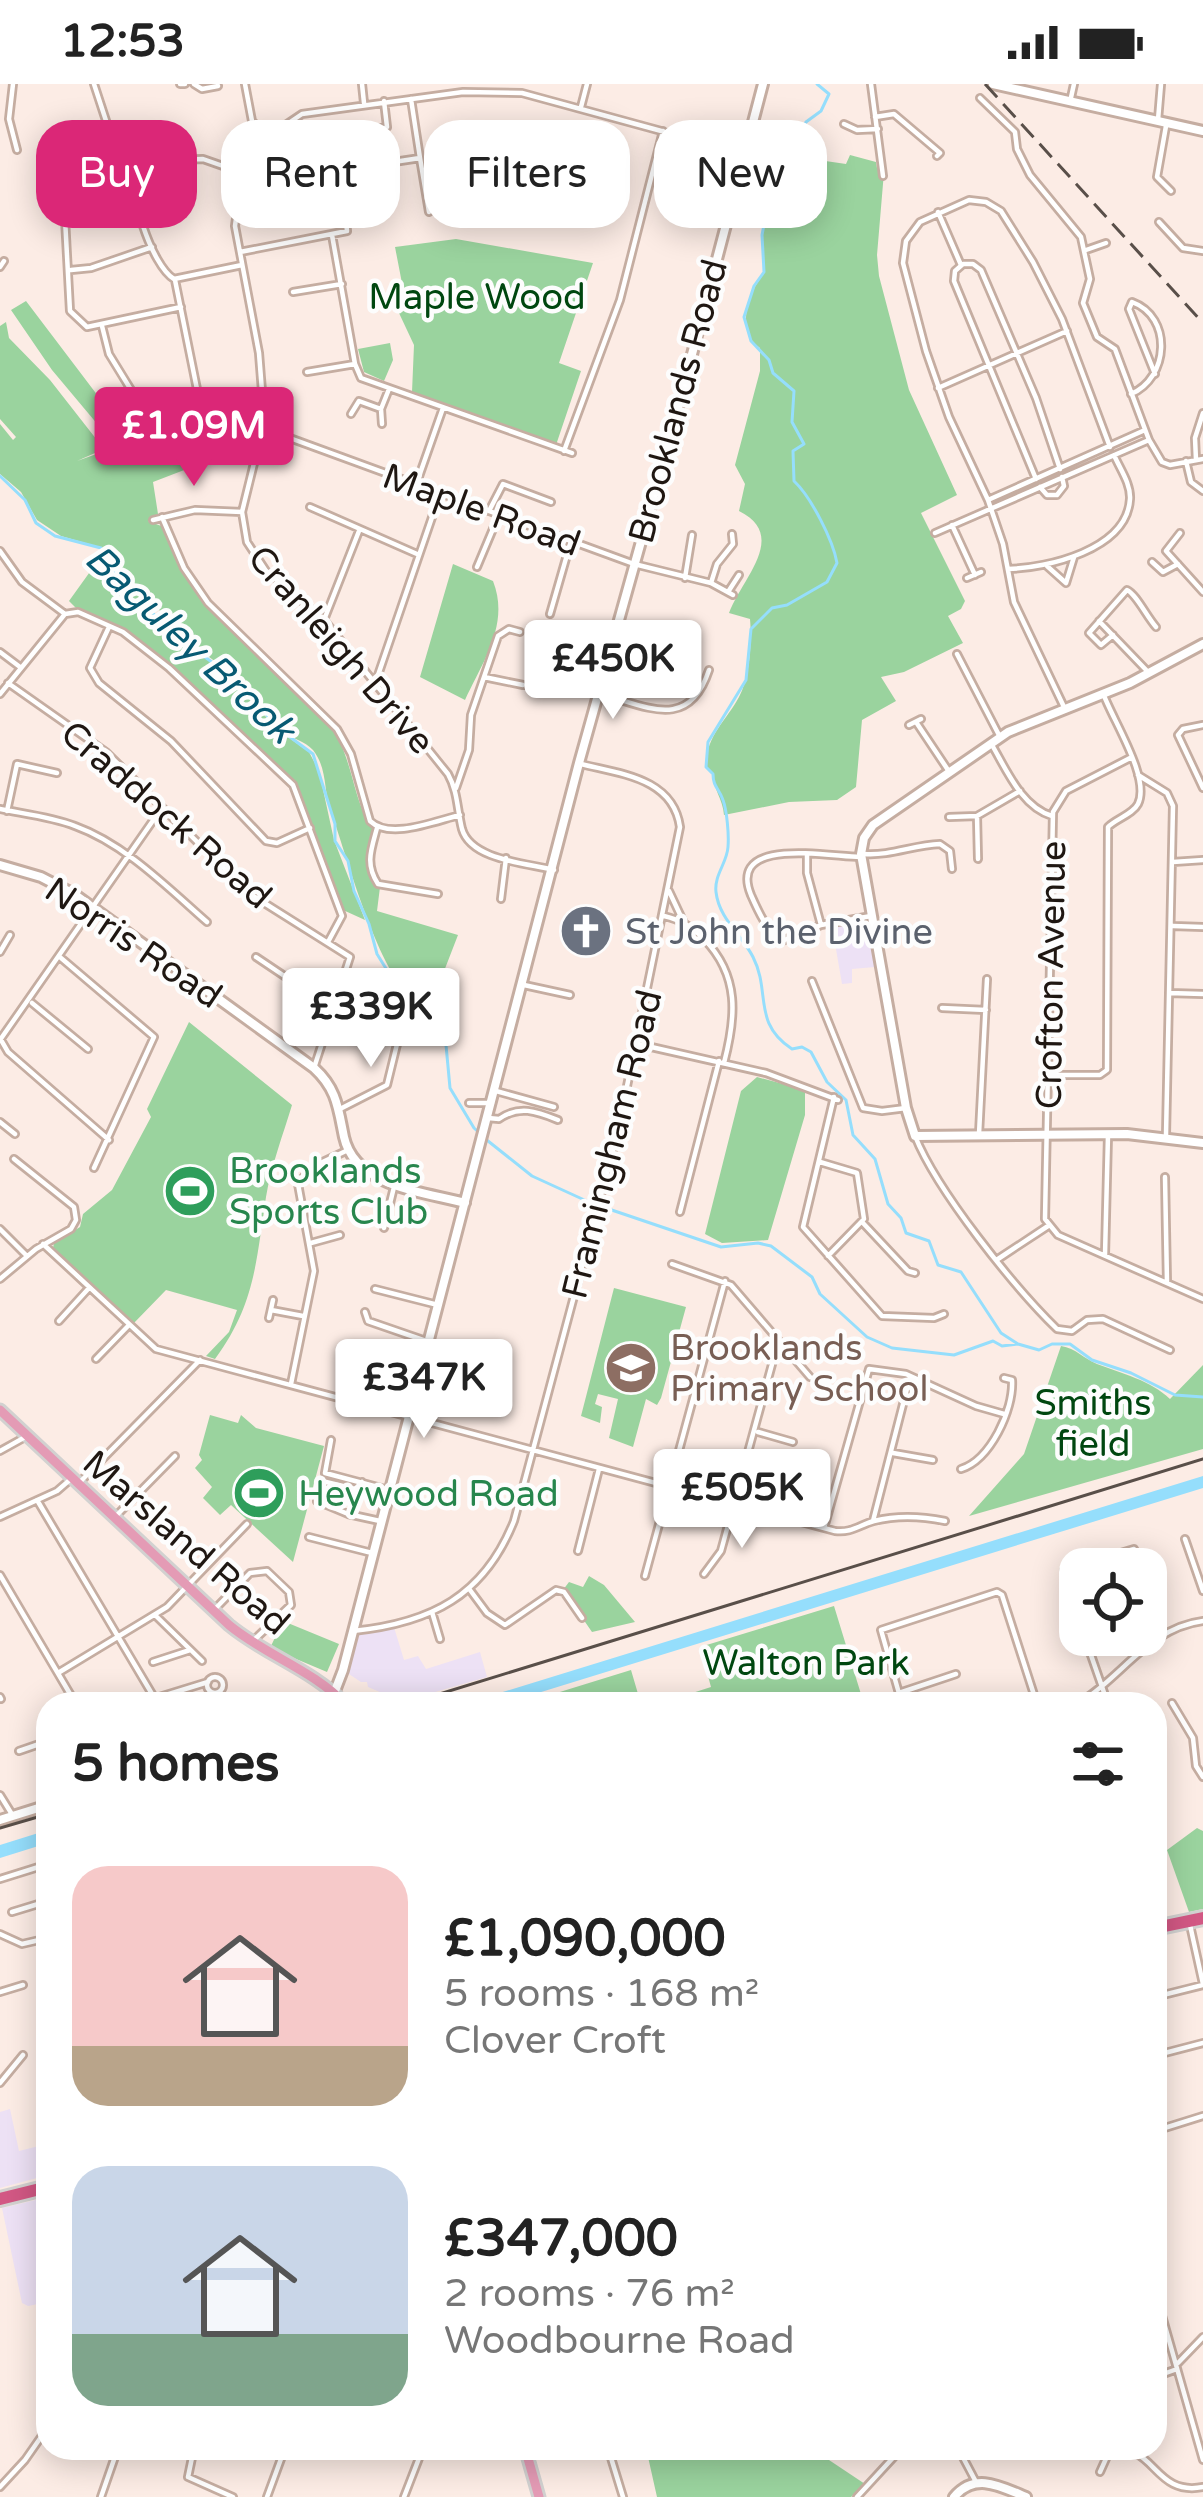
<!DOCTYPE html>
<meta charset="utf-8">
<style>
body{margin:0;font-family:"Varela Round",sans-serif;background:#f2f2f2;color:#222;height:100vh;display:flex;flex-direction:column;font-size:45px;white-space:nowrap}
*{box-sizing:border-box;margin:0}
p{font-size:39px;color:#767676}
.icon{flex:none;width:66px;height:66px;fill:none;stroke:currentColor;stroke-width:2;stroke-linecap:round;stroke-linejoin:round}
.map{position:relative;flex:1;overflow:hidden}
.sheet{position:absolute;left:36px;top:1608px;width:1131px;height:768px;display:flex;flex-direction:column;background:#fff;border-radius:36px;box-shadow:0 6px 30px #0003}
.sheet>*{flex:none}
.banner{position:absolute;left:36px;top:36px;width:1131px;height:108px;display:flex;gap:24px}
.tools{position:absolute;left:1059px;top:1464px;display:grid;gap:24px}
.tools a{display:grid;place-items:center;width:108px;height:108px;border-radius:24px;background:#fff;box-shadow:0 6px 30px #0003;font-size:60px}
.price{position:absolute;translate:-50% -102px;padding:0 27px;border-radius:12px;background:#fff;color:#222;font-size:39px;line-height:78px;filter:drop-shadow(0 3px 6px #0008)}
.price::after{content:'';position:absolute;left:50%;top:72px;width:36px;height:27px;margin-left:-18px;background:inherit;clip-path:polygon(0 0,100% 0,50% 100%)}
.price.current{background:#db2777;color:#fff}
ul{padding:0;list-style:none}
li{display:flex;align-items:center;gap:36px;height:300px;padding:0 36px}
li span{display:grid;place-items:center;flex:none;width:336px;height:240px;border-radius:36px;color:#555}
li>.icon{margin-inline-start:auto}
span .icon{width:144px;height:144px;fill:#fffc;stroke-width:1}
li b{font-size:51px}
h2{display:flex;justify-content:space-between;align-items:center;height:144px;padding:0 36px;font-size:51px}
.tag{padding:0 42px;border-radius:36px;background:#fff;box-shadow:0 6px 30px #0003;font-size:42px;line-height:108px}
.tag.current{background:#db2777;color:#fff}
.status{display:flex;justify-content:space-between;align-items:center;height:84px;padding:0 60px;background:#fff;direction:ltr}
.status svg{height:33px;fill:currentColor}
.map>svg:first-child{display:block}
</style>
<div class="status"><b>12:53</b><svg viewBox="0 0 49 12"><path d="M0 12V9h3v3zM5 12V6h3v6zM10 12V3h3v9zM15 12V0h3v12zM26 1h20v11H26zM47 4h2v5h-2z"/></svg></div>
<div class="map">
<svg width="1203" height="2413" viewBox="0 0 1203 2413">
<rect width="100%" height="100%" fill="#fcece5"/>
<path fill="#ede1f5" d="M867 836 875 883 852 885V899L842 900 832 842Z
M393 1540 404 1576 418 1572 426 1585 480 1568 487 1593 397 1619 393 1610 387 1611 368 1603 367 1598H361L346 1588 356 1552Z
M10 2025 19 2067 39 2062 42 2070 48 2069V2091L0 2104V2028Z
M48 2113V2218L28 2222 22 2219 2 2124Z"/>
<path fill="#9ad39e" d="M850 71 876 78 877 84 884 88 877 171 879 192 909 306 957 411 921 429 965 517 961 525 948 532 963 559 904 588 881 593 896 617 862 636 856 703 837 716 789 718 724 731C723 715 713 705 713 690L706 683C705 653 726 637 739 613 750 593 752 557 750 535L729 529C742 494 789 452 739 427L745 400 735 381 760 287V264C734 246 749 209 764 188L762 151 767 125 777 120 793 123 799 113 805 74 846 80Z
M456 155 593 179 559 279 581 287 556 361 412 308 414 261 399 229 407 225 395 163Z
M26 217 120 341 125 351 114 360 52 286 11 226Z
M6 238 9 254 50 296 104 365 77 377 116 363 157 331 202 324 222 337 241 338 238 344 224 345 218 357 195 355 192 383 153 398 158 430 148 437 164 443C199 541 270 564 328 638 354 670 353 726 375 745 371 767 360 785 380 803L377 827 458 851 434 913 428 907 409 910C378 886 345 768 331 727 323 707 328 685 313 666 305 657 291 655 283 646 270 633 263 615 248 603 225 582 198 567 175 547 163 536 158 520 148 510 131 493 111 489 106 465L61 452 37 436 21 408 0 390V340L13 356 16 353 0 335V242Z
M390 259 393 276 384 297 364 288 358 265Z
M102 477 110 490 143 514 164 542 240 601 275 644 309 668 319 687 334 756 365 836 343 826 298 704 170 583 123 545 78 526 69 517 97 478Z
M453 480 493 497C510 540 483 577 465 616L420 593Z
M189 938 292 1021C283 1051 271 1082 266 1113 256 1178 255 1221 215 1275L206 1272 229 1248 237 1226 166 1206 133 1240 53 1164 54 1159 80 1143 83 1130 112 1106 151 1033 147 1025Z
M757 993 805 1006V1031L768 1156 722 1159 705 1150 741 1007Z
M614 1204 686 1223 661 1314 657 1321 646 1315 633 1363 609 1354 618 1315 598 1310 595 1320 602 1323 600 1339 581 1332Z
M1061 1262C1076 1264 1084 1275 1097 1280 1123 1290 1150 1296 1170 1315L1203 1281V1365L969 1432 1024 1370Z
M210 1331 238 1339 241 1331 256 1344 324 1362 293 1478 231 1421 220 1431 203 1414 212 1403 195 1384 202 1376 199 1371Z
M589 1492 604 1501 635 1538 592 1548 563 1506 569 1498 583 1503Z
M834 1522 864 1620H658L711 1603 700 1563Z
M283 1537 339 1560 327 1588 270 1564Z
M631 1586 641 1620H521Z
M1197 1744 1203 1747V1825L1189 1828 1167 1766Z
M646 2364H811L865 2400 851 2413H657Z"/>
<path fill="#95defc" d="M1203 1392V1404L502 1620H464Z
M48 1746V1759L0 1774V1761Z"/>
<g fill="none" stroke-linecap="round" stroke-linejoin="round">
<path stroke="#95defc" stroke-width="3" d="M817 0 829 10 821 27 806 38 790 69 805 74 799 113 792 123 777 120 767 125 762 151 764 188 754 202 744 233 751 257 769 276 773 289 794 307 792 338 804 360 793 367 794 397C811 413 833 456 837 479L827 498 787 521 772 524 751 545 746 596 708 658 706 683 713 690C713 703 719 704 723 716 727 727 729 751 728 763 727 779 714 791 716 808 719 835 742 851 753 873 771 908 752 939 792 965L802 963 811 968 827 998 846 1016 853 1051 875 1075 888 1120 901 1134 906 1149 929 1157 938 1181 961 1188 1001 1249 1018 1260 1039 1266 1052 1260H1070L1092 1276 1131 1289 1175 1311 1203 1313
M0 392 25 416 36 439 55 452 101 464 107 483 144 511 151 527 168 546 246 603 275 642 313 670 335 740V757L348 777 354 807 369 840 377 870 405 915 446 961 450 1004 474 1044 488 1057 532 1092 591 1119 721 1163 758 1159 771 1162 812 1193 820 1210 867 1253 892 1264 954 1271 993 1257 1002 1262 1018 1260"/>
<g stroke="#c5ada1" stroke-width="10">
<path id="street" d="M13 0 9 35 17 66
M94 0 113 58 125 71 135 77 203 75 240 88
M180 0H185
M194 0 202 5 218 2
M245 0 252 37 267 53
M362 0 364 19
M871 0 883 92
M980 14 1015 48 1017 65 1030 91 1081 153 1090 195 1083 219 1097 253 1115 265 1149 356 1162 378 1170 381 1203 375
M1070 18 1074 0
M581 23 587 0
M875 33 894 30 940 69 937 72
M1158 36 1161 0
M844 40 857 46 878 45
M1166 42 1157 93 1171 107
M377 45 387 43 384 17
M113 58 67 74 62 79 70 227 87 243 181 223
M420 74 429 128
M135 79C127 105 151 181 174 195L242 181
M295 91 341 86
M938 128 961 181
M1159 138 1183 164 1203 167
M332 151 355 280 361 294 572 369
M1086 166 1106 159
M240 168 347 147 341 86 420 74 411 15
M0 183 4 177
M71 186 91 184 152 163
M175 196 200 320
M293 208 342 200
M102 242 109 270 144 327 200 320H263
M307 288 355 280
M938 304 1067 247
M1131 310C1169 294 1173 233 1132 218L1129 225 1155 290
M351 330 359 317 381 325
M382 340 381 325 389 305
M260 349 287 353 634 480 711 499 733 511
M200 361 257 367
M564 367 620 216 663 47
M1196 376 1195 354 1203 329
M1186 377 1191 398 1203 407
M1036 395 954 197 955 187 963 180H973L981 186 1036 314 1060 385
M416 401 443 324
M1040 403 1047 411H1057L1064 402 1062 393
M988 416 1145 346
M310 423 417 470
M489 427 503 400 551 418
M162 433 184 484 208 519 337 645 351 670 370 737C390 756 435 737 460 731
M153 436 195 426 242 428
M952 441 975 491
M935 449 1149 356
M1180 449 1166 467 1203 508
M0 467 22 498 65 530
M1152 478 1163 488 1178 480
M1047 482 1066 499 1074 473
M477 483 498 433
M1008 485C1047 484 1127 466 1130 415 1131 400 1120 385 1114 371
M685 494 692 451
M967 494 981 488
M711 499 717 480 733 460 732 450
M728 508 739 491
M65 530 78 528 123 548 169 584 293 701 342 832 328 858
M550 530 571 457
M324 536 359 447
M1099 537 1149 589
M109 543 90 584 99 599 171 657 266 757 277 759 310 744
M1113 551 1101 561 1089 549 1127 506C1136 510 1147 533 1156 543
M615 552 645 559
M0 568 20 583
M957 570 1000 653
M484 593 523 601
M376 597 440 410
M8 599 106 668 250 810 350 873 314 984
M0 610 65 530
M601 610C648 623 689 647 709 586
M1064 623 1014 518 1003 460 988 416 949 333 926 267 903 179 906 157 920 138 969 116 986 118 1001 127 1033 178 1062 235 1110 363
M916 638 950 689
M909 641 921 635
M1203 641 1183 645 1178 651 1203 704
M992 661C1007 687 1022 723 1052 732
M1132 673 1066 707 1053 728 1045 1135 1058 1151 1203 1215
M1138 691 1167 709 1173 722 1166 1051
M456 704 469 666 471 631 498 552 509 545 520 548
M0 725C25 730 52 733 75 742 125 760 168 804 207 838
M7 727 17 680 57 689
M977 732 978 775
M949 733 977 732 1020 707
M377 744C371 766 365 780 378 800L438 810
M807 770V789L821 841
M864 770C891 772 913 761 940 760L950 767 952 785
M861 773C836 774 726 750 751 811 758 827 768 849 782 857L821 841 871 832
M1173 778 1203 776
M554 786C526 779 471 776 462 745 457 725 458 708 448 690L324 536 266 487 247 458 242 428 257 367 263 320 259 269 235 142 242 89 268 53 302 30 463 8 522 9 742 69
M669 807 684 839
M501 815 506 774
M664 832C681 836 692 843 704 855 740 892 736 933 724 979
M1173 842 1203 843
M0 868 10 851
M256 873 335 926
M61 874 154 953 94 1084
M812 897 863 1024 882 1027 906 1024
M524 901 570 911
M1169 909 1203 910
M32 919 88 965
M942 924 986 926
M0 956 161 725
M1 956 8 968 109 1056
M638 960 766 989 838 1016
M1048 991H1100L1107 986 1108 743C1116 735 1133 730 1138 720 1151 694 1112 635 1103 609
M496 1007 554 1023
M834 1013 803 1143 882 1232 934 1234 944 1230
M469 1019H492
M340 1025 387 1001 400 948
M488 1034 499 1035C519 1021 536 1027 558 1036
M0 1038 15 1050
M979 1050 987 895
M915 1052C937 1107 1014 1203 1057 1245L1072 1247 1087 1236 1103 1235 1170 1266
M820 1078 857 1089 864 1135 828 1172
M1165 1093 1167 1198
M680 1128 719 977
M863 1139 908 1187 915 1189
M384 1144 394 1103
M0 1145 27 1172
M311 1159 340 1151
M43 1160 156 1265 835 1447C852 1449 859 1441 874 1437 898 1431 920 1432 945 1437
M1105 1171 1108 1051
M998 1175 1048 1142
M672 1180 731 1201 810 1293
M0 1195 36 1165 71 1145 76 1136 74 1123 14 1075
M375 1205 438 1221
M271 1226 303 1232
M365 1228 368 1237 426 1257
M269 1234 273 1216
M59 1237 89 1204
M96 1275 128 1242
M419 1290 433 1292 434 1276 441 1271 455 1275 472 1299
M291 1300 314 1187 298 1100 312 1083 348 1066
M758 1348 793 1358
M331 1356 325 1389 389 1406
M0 1367 27 1352
M893 1369 933 1376
M961 1385C990 1376 1014 1326 1012 1296L1004 1294
M362 1398 355 1405 322 1397 317 1417 348 1430 380 1437
M78 1400 200 1276
M37 1416 158 1620
M116 1432 175 1372
M0 1433 57 1407 72 1394
M873 1437 910 1293
M824 1444 869 1285 906 1290 976 1322 1004 1330
M309 1453 372 1469
M1185 1455 1203 1507
M578 1467 599 1385
M704 1490 721 1467 774 1273 781 1263
M0 1491 76 1620
M645 1492 725 1197
M470 1506 487 1529 505 1541 556 1506 564 1508 582 1534
M214 1526 250 1489 267 1487 289 1508 291 1521 255 1555
M432 1528 440 1555
M155 1531 202 1577
M1080 1538 1064 1486 1134 1465 1141 1485
M353 1547C431 1539 484 1512 514 1437L617 1051 680 743C673 694 621 690 581 680
M1084 1551 1108 1620
M153 1578 190 1566
M58 1589 167 1523 247 1440
M207 1601a8 8 0 1 1 16 0a8 8 0 1 1-16 0Z
M899 1609 956 1590
M0 1613 1 1615
M156 1614 208 1598
M1172 1619 1193 1654 1196 1682 1203 1693
M902 1620 881 1546 997 1508 1002 1511 1037 1620
M1077 1620C1122 1594 1148 1544 1203 1537
M19 1667 48 1657
M0 1711 13 1732
M1155 1725V1733
M0 1795 48 1780
M12 1828 48 1817
M1190 1841 1203 1900
M0 1850 22 1860 48 1854
M0 1908 23 1901
M1155 1913 1203 1901
M1157 1971 1203 1959
M0 1999 23 1971
M1155 2047 1203 2032
M1155 2207 1203 2376
M1178 2279 1203 2253
M1155 2293 1177 2285
M194 2364 188 2393 233 2413
M608 2364 623 2413
M958 2364 976 2398
M1100 2388 1109 2368C1155 2355 1152 2413 1203 2403
M0 2403 25 2376 48 2343
M101 2413 118 2364
M267 2413 285 2364
M404 2413 423 2364
M857 2413 902 2364"/>
</g>
<g stroke="#c5ada1" stroke-width="14">
<path id="secondary" d="M993 0 1203 47
M1203 560 1130 599 1008 648 873 741 864 754 861 770 906 1024 915 1052 1127 1050 1203 1059
M0 781 41 793 74 810 314 984C337 1005 338 1024 344 1053 355 1103 425 1108 465 1119
M330 1620 343 1586 579 679 670 354 763 0
M0 1736 48 1721
M954 2413C975 2388 1000 2402 1026 2413"/>
</g>
<g stroke="#d2d1d0" stroke-width="15">
<path id="primary" d="M0 1326 229 1541C265 1571 313 1586 345 1620
M525 2364 539 2413"/>
</g>
<g stroke="#d2d1d0" stroke-width="18">
<path id="highway" d="M1155 1844 1203 1834
M0 2115 48 2103"/>
</g>
<use href="#street" stroke="#fff" stroke-width="4.5"/>
<use href="#secondary" stroke="#fff" stroke-width="8"/>
<use href="#primary" stroke="#e49bb5" stroke-width="9"/>
<use href="#highway" stroke="#d25884" stroke-width="12"/>
<path stroke="#594f49" stroke-width="3" d="M407 1620 1203 1375
M0 1744 48 1730"/>
<path stroke="#594f49" stroke-width="3" stroke-dasharray="18 9" stroke-linecap="butt" d="M985 0 1203 239"/>
</g>
<defs>
<g id="church-disc" transform="scale(2.7)"><circle r="9.5" fill="#6b7280" stroke="#fdfdfd"/><path d="M-1.2-6h2.4v3.5h3.3v2.4h-3.3V6h-2.4V-.1h-3.3v-2.4h3.3Z" fill="#fff"/></g>
<g id="stadium-disc" transform="scale(2.7)"><circle r="9.5" fill="#2e9e5b" stroke="#fdfdfd"/><path d="M0-5a6.5 5 0 1 0 0 10a6.5 5 0 1 0 0-10ZM-3.5-1.8h7v3.6h-7Z" fill="#fff"/></g>
<g id="school-disc" transform="scale(2.7)"><circle r="9.5" fill="#8d6e63" stroke="#fdfdfd"/><path d="M0-5L7-2L0 1L-7-2ZM-4 1L0 2.5L4 1V4Q0 6-4 4Z" fill="#fff"/></g>
</defs>
<g fill-rule="evenodd">
<use href="#church-disc" x="586" y="847"/>
<use href="#stadium-disc" x="190" y="1107"/>
<use href="#school-disc" x="631" y="1284"/>
<use href="#stadium-disc" x="259" y="1409"/>
</g>
<g text-anchor="middle" stroke-width="9" stroke-linejoin="round" paint-order="stroke">
<g font-size="36" fill="#004710" stroke="#fdfdfd">
<text x="477" y="225">Maple Wood</text>
<text x="1093" y="1331">Smiths<tspan x="1093" dy="41">field</tspan></text>
<text x="806" y="1591">Walton Park</text>
</g>
<g font-size="36" fill="#1f1712" stroke="#fdfdfd">
<text transform="translate(677 317) rotate(-75)" y="13">Brooklands Road</text>
<text transform="translate(482 425) rotate(20)" y="13">Maple Road</text>
<text transform="translate(342 565) rotate(49)" y="13">Cranleigh Drive</text>
<text transform="translate(167 730) rotate(41)" y="13">Craddock Road</text>
<text transform="translate(134 858) rotate(34)" y="13">Norris Road</text>
<text transform="translate(1050 891) rotate(-89)" y="13">Crofton Avenue</text>
<text transform="translate(611 1060) rotate(-76)" y="13">Framingham Road</text>
<text transform="translate(187 1458) rotate(41)" y="13">Marsland Road</text>
</g>
<g font-size="36" fill="#5b616d" stroke="#fdfdfd" text-anchor="start">
<text x="625" y="860">St John the Divine</text>
</g>
<g font-size="36" fill="#27864d" stroke="#fdfdfd" text-anchor="start">
<text x="229" y="1099">Brooklands<tspan x="229" dy="41">Sports Club</tspan></text>
<text x="298" y="1422">Heywood Road</text>
</g>
<g font-size="36" fill="#785e54" stroke="#fdfdfd" text-anchor="start">
<text x="670" y="1276">Brooklands<tspan x="670" dy="41">Primary School</tspan></text>
</g>
<g font-size="39" font-style="italic" fill="#075a73" stroke="#fdfdfd">
<text transform="translate(191 559) rotate(43)" y="14">Baguley Brook</text>
</g>
</g>
</svg>
<div class="tools">
<a><svg class="icon" aria-label="locate" viewBox="0 0 24 24"><circle cx="12" cy="12" r="6"/><path d="M12 2v4M12 18v4M2 12h4M18 12h4"/></svg></a>
</div>
<b class="price current" style="left:194px;top:405px">£1.09M</b>
<b class="price" style="left:613px;top:638px">£450K</b>
<b class="price" style="left:371px;top:986px">£339K</b>
<b class="price" style="left:424px;top:1357px">£347K</b>
<b class="price" style="left:742px;top:1467px">£505K</b>
<div class="banner">
<a class="tag current">Buy</a>
<a class="tag">Rent</a>
<a class="tag">Filters</a>
<a class="tag">New</a>
</div>
<section class="sheet">
<h2>5 homes<svg class="icon" aria-label="filters" viewBox="0 0 24 24"><path d="M4 7h16M4 17h16"/><circle cx="9" cy="7" r="2"/><circle cx="15" cy="17" r="2"/></svg></h2>
<ul>
<li><span style="background:linear-gradient(#f6c9c9 75%,#b9a48a 0)"><svg class="icon" aria-label="home" viewBox="0 0 24 24"><path d="M3 11l9-7 9 7M6 9v11h12V9"/></svg></span><div><b>£1,090,000</b><p>5 rooms · 168 m²</p><p>Clover Croft</p></div></li>
<li><span style="background:linear-gradient(#c9d6e8 70%,#7fa58c 0)"><svg class="icon" aria-label="home" viewBox="0 0 24 24"><path d="M3 11l9-7 9 7M6 9v11h12V9"/></svg></span><div><b>£347,000</b><p>2 rooms · 76 m²</p><p>Woodbourne Road</p></div></li>
</ul>
</section>
</div>
